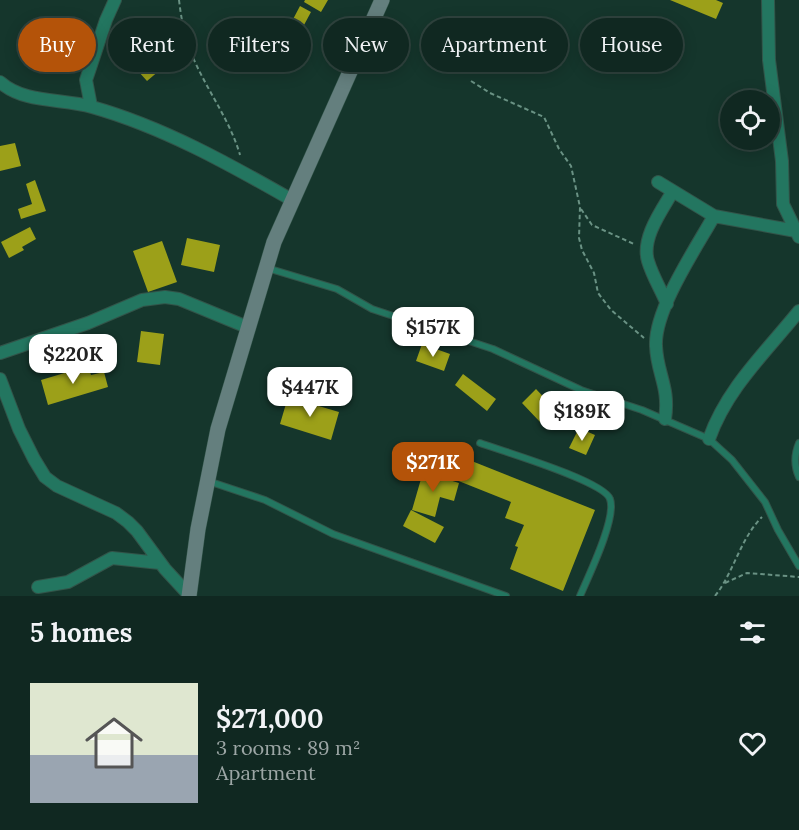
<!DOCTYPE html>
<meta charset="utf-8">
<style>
body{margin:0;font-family:Lora,serif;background:#1e342e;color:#f1f3f6;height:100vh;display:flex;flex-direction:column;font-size:22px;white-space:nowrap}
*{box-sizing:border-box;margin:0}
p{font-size:20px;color:#9ca6a5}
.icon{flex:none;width:33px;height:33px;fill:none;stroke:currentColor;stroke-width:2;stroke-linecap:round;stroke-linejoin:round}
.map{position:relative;height:596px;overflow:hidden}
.drawer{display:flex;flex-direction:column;background:#102821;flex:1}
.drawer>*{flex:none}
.guide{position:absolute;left:18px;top:18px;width:764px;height:54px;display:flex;gap:12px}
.buttons{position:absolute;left:720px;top:90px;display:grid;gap:12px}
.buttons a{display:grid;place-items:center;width:60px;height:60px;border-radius:50%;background:#102821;box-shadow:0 3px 15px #0003,0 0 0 2px #30443f;font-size:30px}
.price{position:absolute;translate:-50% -51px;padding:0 14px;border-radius:12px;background:#fff;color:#222;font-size:20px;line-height:39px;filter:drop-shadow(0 2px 3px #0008)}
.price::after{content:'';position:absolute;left:50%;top:36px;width:18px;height:14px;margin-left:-9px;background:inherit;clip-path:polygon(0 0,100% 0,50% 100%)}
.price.selected{background:#b45309;color:#fff}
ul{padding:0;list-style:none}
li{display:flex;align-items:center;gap:18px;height:150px;padding:0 30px}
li+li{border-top:2px solid #30443f}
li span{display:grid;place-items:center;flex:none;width:168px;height:120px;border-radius:0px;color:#555}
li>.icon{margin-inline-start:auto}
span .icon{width:72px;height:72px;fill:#fffc;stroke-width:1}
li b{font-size:26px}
h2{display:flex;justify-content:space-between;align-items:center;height:72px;padding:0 30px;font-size:26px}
.chip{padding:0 21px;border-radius:27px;background:#102821;box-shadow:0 3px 15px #0003,0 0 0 2px #30443f;font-size:21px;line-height:54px}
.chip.selected{background:#b45309;color:#fff}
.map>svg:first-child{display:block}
</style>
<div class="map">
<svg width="799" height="596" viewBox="0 0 799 596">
<rect width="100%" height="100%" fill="#15362c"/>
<path fill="#9ca019" d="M305 0H328L321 12 304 2Z
M670 0H716L723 3 716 19Z
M300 6 311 12 297 38 273 26 277 18 290 25Z
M145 39 166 65 147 81 138 71 143 68 129 52Z
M269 40 301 48 298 62 287 59 285 66 276 64 274 71 262 68Z
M15 143 21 166 0 171V146Z
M35 180 46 211 21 219 18 209 32 204 26 184Z
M30 227 36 239 22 247 24 250 9 258 1 242Z
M187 238 220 245 214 272 181 265Z
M162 241 177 282 148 292 133 251Z
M141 331 164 334 160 365 137 362Z
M422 344 450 354 444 371 416 361Z
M88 366 91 375 104 372 108 387 48 405 41 380Z
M463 374 496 399 487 411 455 385Z
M536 389 554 408 540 422 522 403Z
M288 397 339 412 331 440 280 424Z
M579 428 595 435 586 455 569 448Z
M434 446 595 510 563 591 510 569 518 547 515 546 524 525 505 518 511 502 426 468Z
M423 472 459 483 454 501 440 497 435 517 412 510Z
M411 510 444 527 435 543 403 526Z"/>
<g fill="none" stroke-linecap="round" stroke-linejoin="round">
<g stroke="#325449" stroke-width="8">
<path id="service" d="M267 268 337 289 372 309 493 349 581 390 642 410 709 439 732 460 765 502 778 530 799 566
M480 443C502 451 604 481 610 499 617 518 588 577 580 596
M799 443C794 455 794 466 799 477
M208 481 265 500 333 534 506 596"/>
</g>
<g stroke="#325449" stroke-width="14">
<path id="minor" d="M768 0 769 60 782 161 783 204 799 237
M0 82C25 104 62 98 92 107 163 127 229 164 292 200
M91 106 86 80 106 20 115 0
M658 182 714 216 796 231
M667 304C661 290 652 275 648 261 641 238 662 210 673 191
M0 353 88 323 142 300 165 297 179 299 247 327
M0 379 19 429 34 459 45 477 57 486 116 513 128 522 137 531 165 569 189 595
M665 419C670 387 657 374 656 346 654 310 696 248 714 216
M709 439C727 388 766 352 799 311
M38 587 68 582 112 558 160 563"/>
</g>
<g stroke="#325449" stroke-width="16">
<path id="secondary" d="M189 596 198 529 218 429 274 242 382 0"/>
</g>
<path stroke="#6a9284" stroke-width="2" stroke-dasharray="4.5 3" stroke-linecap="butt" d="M179 0C181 17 184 34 190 50 204 87 229 117 240 155
M471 81 490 93 544 117 559 149 571 166 580 207 579 238 582 250 594 273 598 293 611 310 644 338
M581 209 592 225 634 244
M725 583 747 573 799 577
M715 596C734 572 740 539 762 517"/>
<use href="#service" stroke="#237660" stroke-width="6"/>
<use href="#minor" stroke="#237660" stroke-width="12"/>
<use href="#secondary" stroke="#647f7e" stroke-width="15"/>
</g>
</svg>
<div class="buttons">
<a><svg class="icon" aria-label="locate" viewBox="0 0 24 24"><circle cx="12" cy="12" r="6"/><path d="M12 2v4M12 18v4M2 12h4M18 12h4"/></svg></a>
</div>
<b class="price" style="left:433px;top:358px">$157K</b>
<b class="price" style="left:73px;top:385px">$220K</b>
<b class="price" style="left:310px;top:418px">$447K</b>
<b class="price" style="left:582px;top:442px">$189K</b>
<b class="price selected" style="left:433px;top:493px">$271K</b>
<div class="guide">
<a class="chip selected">Buy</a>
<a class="chip">Rent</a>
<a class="chip">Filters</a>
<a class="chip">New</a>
<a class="chip">Apartment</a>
<a class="chip">House</a>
</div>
</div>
<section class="drawer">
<h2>5 homes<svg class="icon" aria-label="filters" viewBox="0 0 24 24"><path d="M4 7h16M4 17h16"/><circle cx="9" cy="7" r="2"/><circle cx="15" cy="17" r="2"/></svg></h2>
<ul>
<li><span style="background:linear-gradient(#dfe7d0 60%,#9aa5b1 0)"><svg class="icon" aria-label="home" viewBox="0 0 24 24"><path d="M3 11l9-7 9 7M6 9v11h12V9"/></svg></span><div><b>$271,000</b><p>3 rooms · 89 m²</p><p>Apartment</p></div><svg class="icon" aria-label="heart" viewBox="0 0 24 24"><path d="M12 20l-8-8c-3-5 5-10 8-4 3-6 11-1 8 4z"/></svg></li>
</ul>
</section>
